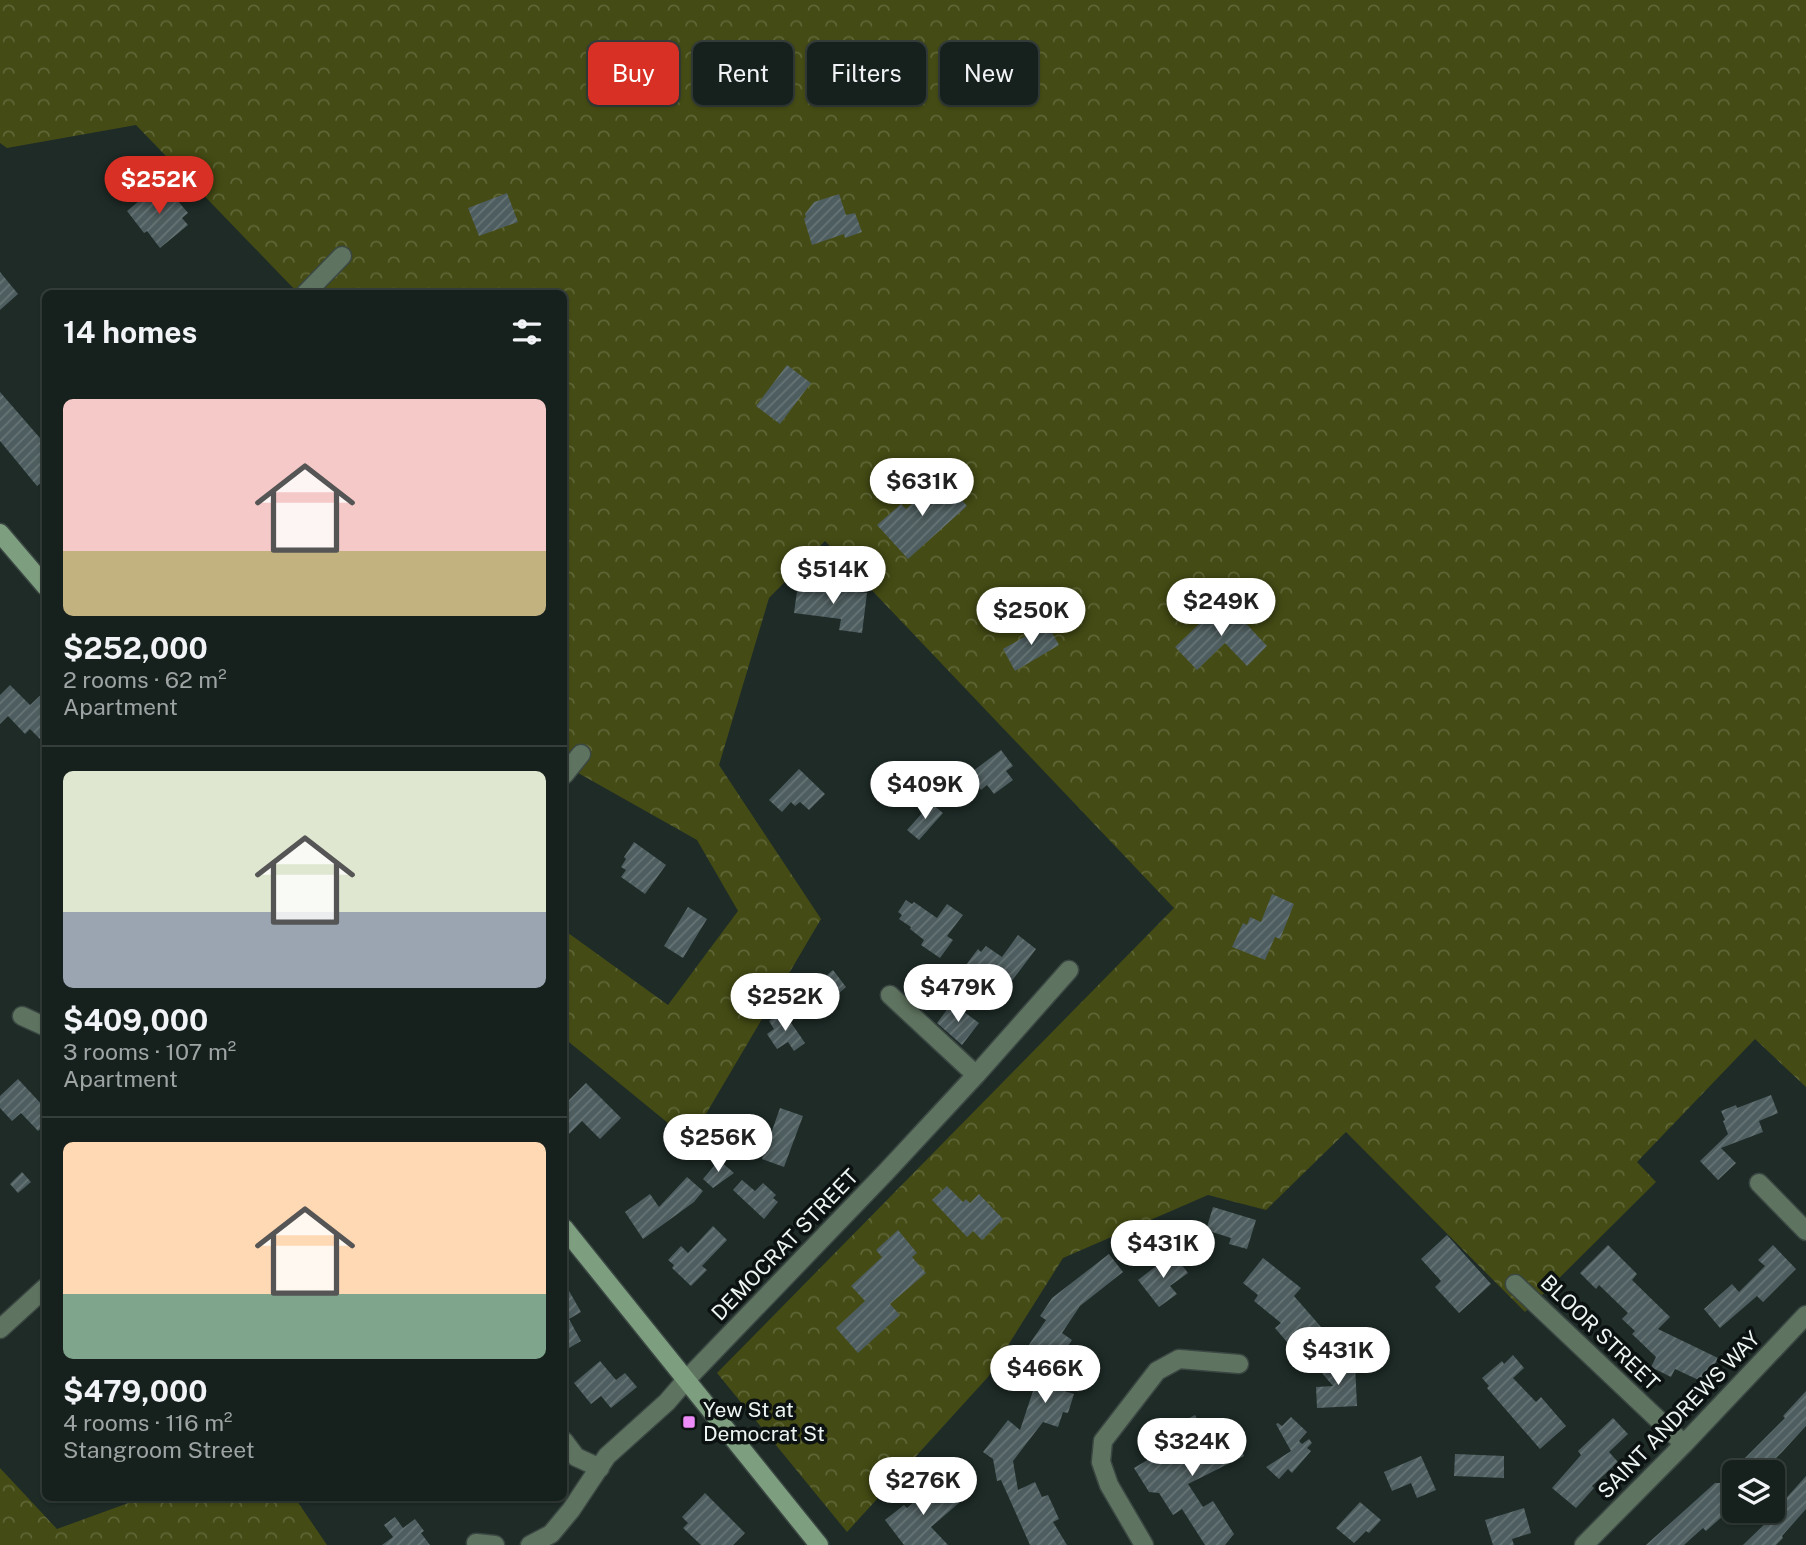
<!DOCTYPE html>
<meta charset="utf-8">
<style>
body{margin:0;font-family:"Public Sans",sans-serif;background:#1f2826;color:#f1f3f6;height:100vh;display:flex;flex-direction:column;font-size:26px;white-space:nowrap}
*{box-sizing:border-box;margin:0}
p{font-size:23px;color:#9ea3a4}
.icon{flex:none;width:38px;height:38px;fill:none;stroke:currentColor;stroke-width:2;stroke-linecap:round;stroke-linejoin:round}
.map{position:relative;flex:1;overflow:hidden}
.sheet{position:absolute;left:42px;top:290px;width:525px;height:1211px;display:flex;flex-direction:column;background:#16201d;border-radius:10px;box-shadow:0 2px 5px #0004,0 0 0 2px #353e3b}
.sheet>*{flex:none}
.guide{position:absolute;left:588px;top:42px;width:665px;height:63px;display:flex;gap:14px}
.buttons{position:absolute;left:1722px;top:1460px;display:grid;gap:14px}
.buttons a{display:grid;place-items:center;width:63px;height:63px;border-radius:10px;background:#16201d;box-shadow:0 2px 5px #0004,0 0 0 2px #353e3b;font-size:35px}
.price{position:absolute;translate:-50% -60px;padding:0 16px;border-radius:24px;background:#fff;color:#222;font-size:23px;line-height:46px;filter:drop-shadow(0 2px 4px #0008)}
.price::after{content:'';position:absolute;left:50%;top:42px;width:21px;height:16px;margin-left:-10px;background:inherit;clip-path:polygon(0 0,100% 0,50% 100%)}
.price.selected{background:#d93025;color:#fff}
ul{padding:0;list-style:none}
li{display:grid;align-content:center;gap:14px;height:371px;padding:0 21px}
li+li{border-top:2px solid #353e3b}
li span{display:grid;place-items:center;height:217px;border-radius:10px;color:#555}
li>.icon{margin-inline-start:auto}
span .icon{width:126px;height:126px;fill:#fffc;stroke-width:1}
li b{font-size:30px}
h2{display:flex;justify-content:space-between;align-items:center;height:84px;padding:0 21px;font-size:30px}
.tag{padding:0 24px;border-radius:10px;background:#16201d;box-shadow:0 2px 5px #0004,0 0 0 2px #353e3b;font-size:24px;line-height:63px}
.tag.selected{background:#d93025;color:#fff}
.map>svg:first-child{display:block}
</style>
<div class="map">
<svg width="1806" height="1545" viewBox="0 0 1806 1545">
<defs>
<pattern id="forest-crowns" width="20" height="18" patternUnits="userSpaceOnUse" patternTransform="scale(1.75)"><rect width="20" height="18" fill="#444b14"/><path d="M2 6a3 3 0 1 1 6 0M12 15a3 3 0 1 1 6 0" fill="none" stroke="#5f6637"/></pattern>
<pattern id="building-hatch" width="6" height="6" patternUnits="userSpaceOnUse" patternTransform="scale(1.75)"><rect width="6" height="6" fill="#4e5d5f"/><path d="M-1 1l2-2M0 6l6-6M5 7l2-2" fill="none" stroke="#687576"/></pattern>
</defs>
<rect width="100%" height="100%" fill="#1e2b27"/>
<path fill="url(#forest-crowns)" d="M0 0H1806V1087L1755 1039 1637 1162 1656 1182 1525 1312 1346 1132 1266 1210 1208 1195 1063 1258 988 1377 847 1532 717 1373 1174 908 825 541 769 598 719 765 821 919 690 1141 564 1038V930L668 1005 738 911 697 840 564 765V294H299L136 125 7 148 0 143Z
M0 1468 57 1529 142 1498H295L327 1545H0Z"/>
<path fill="url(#building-hatch)" d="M157 186 162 192 167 188 188 213 182 218 188 225 160 248 147 231 144 233 127 211Z
M507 193 518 222 479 236 468 208Z
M839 194 846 215 855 213 862 232 845 238 844 234 812 245 804 219 806 217 805 214 814 202Z
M0 272 18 294 0 310Z
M787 365 811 383 780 424 756 406Z
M0 392 46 445V479L37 486 0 441Z
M942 477 967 506 908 559 877 525 901 504 906 509Z
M798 584 867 593 862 633 839 630 841 619 794 613Z
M1224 600 1267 646 1247 666 1225 643 1197 670 1175 647Z
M1047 624 1059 645 1015 671 1003 649Z
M10 685 30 705 46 690V745L30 729 25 734 8 716 0 724V695Z
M1001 750 1013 766 1006 771 1013 780 994 794 987 785 981 790 969 774Z
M799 769 825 794 809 810 800 802 795 806 791 802 782 812 769 800Z
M931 803 943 813 919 840 907 830Z
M634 842 666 865 645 894 621 877 626 870 621 867 626 859 624 857Z
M1272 894 1294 904 1280 939 1275 937 1265 960 1232 947 1243 923 1247 925 1250 917 1261 922Z
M906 900 912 904 914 902 937 918 947 904 963 915 947 936 953 940 940 958 921 945 924 940 910 929 911 927 899 919 902 915 898 912Z
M688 907 707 919 683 958 664 946Z
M1018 935 1036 949 1002 994 997 990 991 998 978 988 985 979 966 965 978 949 981 952 986 946 1002 957Z
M921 965 938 978 926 995 909 982Z
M833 970 846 987 837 995 840 999 821 1014 806 996 823 982 821 980Z
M952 1003 979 1023 962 1045 937 1023Z
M783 1011 805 1043 794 1051 788 1042 777 1049 767 1034 774 1029 769 1021Z
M18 1079 46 1109V1124L38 1131 21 1113 12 1121 0 1108V1096Z
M586 1083 621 1118 600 1139 582 1121 564 1139V1105Z
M1771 1095 1778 1113 1759 1121 1763 1132 1721 1148 1736 1163 1718 1180 1700 1161 1728 1134 1723 1121 1725 1120 1721 1111 1736 1105 1737 1108Z
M780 1108 803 1116 784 1167 762 1159Z
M719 1160 734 1173 713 1188 703 1179Z
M22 1172 31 1182 18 1193 10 1184Z
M687 1177 703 1191 694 1202 643 1239 625 1212 650 1194 659 1207Z
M742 1180 755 1191 763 1183 776 1195 773 1198 778 1202 764 1219 733 1190Z
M947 1186 963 1202 966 1199 970 1203 979 1194 1003 1219 982 1240 973 1231 967 1237 932 1200Z
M1213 1207 1256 1220 1247 1249 1229 1244 1231 1238 1206 1230Z
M713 1226 727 1240 702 1266 707 1270 691 1286 672 1268 674 1265 668 1260 681 1246 688 1253Z
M898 1230 917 1253 912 1257 926 1273 890 1304 900 1315 858 1353 836 1328 865 1301 851 1286 882 1257 876 1250Z
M1447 1235 1491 1284 1459 1313 1435 1287 1441 1281 1421 1259Z
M1608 1245 1637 1274 1632 1280 1670 1317 1658 1329 1718 1358 1705 1383 1675 1369 1671 1377 1651 1367 1656 1357 1632 1334 1635 1331 1622 1319 1628 1313 1599 1285 1596 1289 1580 1273Z
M1773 1245 1796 1269 1763 1302 1757 1296 1720 1328 1704 1309 1732 1284 1739 1292 1765 1266 1758 1260Z
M1173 1253 1188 1273 1170 1286 1177 1294 1159 1307 1138 1280Z
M1109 1254 1123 1272 1080 1306 1062 1333 1072 1340 1042 1384 1074 1394 1068 1413 1063 1412 1058 1427 1043 1422 1013 1461 1018 1490 1035 1482 1042 1497 1048 1495 1059 1519 1053 1522 1067 1545H1030L1001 1480 997 1481 993 1459 983 1452 1008 1420 1020 1430 1043 1361 1026 1349 1046 1320 1040 1316 1052 1298Z
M1263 1258 1301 1288 1294 1296 1335 1343 1312 1362 1292 1338 1287 1342 1275 1328 1281 1323 1254 1301 1258 1295 1243 1283Z
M564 1282 581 1312 569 1319 581 1341 564 1351Z
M1513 1355 1524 1368 1513 1378 1536 1402 1541 1397 1566 1426 1540 1449 1487 1388 1489 1386 1482 1378 1502 1361 1504 1364Z
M600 1361 616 1380 625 1373 637 1387 611 1408 601 1396 591 1404 574 1383Z
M1355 1364 1357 1406 1317 1408 1316 1387 1333 1386 1316 1366Z
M1806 1391V1426L1783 1451 1762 1472H1731L1785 1418 1783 1416Z
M1195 1415 1206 1437 1219 1442 1234 1434 1244 1456 1188 1484 1203 1507 1213 1501 1234 1534 1225 1545H1205L1182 1509 1173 1515 1159 1493 1149 1492 1134 1468 1181 1440 1174 1426Z
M1291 1417 1307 1432 1299 1441 1302 1444 1309 1439 1312 1443 1307 1448 1311 1451 1292 1473 1288 1469 1279 1479 1266 1467 1291 1451 1276 1424 1278 1423 1282 1426Z
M1613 1418 1628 1434 1609 1452 1618 1462 1592 1486 1594 1488 1576 1508 1552 1488 1581 1455 1578 1451Z
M1455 1454 1504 1456V1478L1454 1476Z
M1421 1456 1436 1490 1417 1498 1411 1483 1392 1491 1384 1472Z
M1806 1476V1509L1782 1536 1783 1538 1776 1545H1743L1773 1516 1772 1514Z
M940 1480 959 1503 931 1527 948 1545H904L885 1520 904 1505 907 1508Z
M1715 1483H1720L1734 1499V1506L1706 1531 1703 1528 1684 1545H1646Z
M705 1493 745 1533 733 1545H701L683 1528 688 1523 682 1517Z
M1360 1502 1381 1520 1369 1533 1366 1531 1354 1543 1336 1528Z
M1524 1508 1531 1533 1512 1539 1514 1545H1493L1485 1520Z
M395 1517 403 1528 415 1519 424 1531 421 1533 430 1545H382L393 1537 384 1525Z"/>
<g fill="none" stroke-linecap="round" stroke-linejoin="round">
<g stroke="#3b4743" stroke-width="21">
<path id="street" d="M305 294 342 256
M564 775 581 754
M890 995 976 1075
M22 1016 46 1027
M1759 1183 1806 1231
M1515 1284 1684 1444
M0 1329 46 1287
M564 1441 576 1457 600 1468
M476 1543 495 1545
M530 1545 551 1534 571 1510 607 1456 667 1402 686 1380 886 1172 976 1075 1069 970
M1144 1545 1109 1485 1101 1462 1103 1441 1157 1371 1179 1359 1239 1364
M1584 1545 1684 1444 1806 1315"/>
</g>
<g stroke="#3b4743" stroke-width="21">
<path id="secondary" d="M0 533 46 587
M564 1228 819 1545"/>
</g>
<use href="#street" stroke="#5f7460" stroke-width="18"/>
<use href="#secondary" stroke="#7e9f7f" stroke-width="18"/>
</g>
<rect fill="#ed8cf9" stroke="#0c1211" stroke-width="2.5" x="682" y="1415" width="14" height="14" rx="3.5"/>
<g text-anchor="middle" stroke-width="7" stroke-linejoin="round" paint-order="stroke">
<g font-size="21" fill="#ecf5f2" stroke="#0c1211">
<text transform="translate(785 1245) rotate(-46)" y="7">DEMOCRAT STREET</text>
<text transform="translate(1600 1333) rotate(44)" y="7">BLOOR STREET</text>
<text transform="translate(1679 1415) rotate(-46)" y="7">SAINT ANDREWS WAY</text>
</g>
<g font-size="21" fill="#ecf5f2" stroke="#0c1211" text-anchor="start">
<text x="703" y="1417">Yew St at<tspan x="703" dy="24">Democrat St</tspan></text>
</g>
</g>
</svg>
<div class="buttons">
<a><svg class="icon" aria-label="layers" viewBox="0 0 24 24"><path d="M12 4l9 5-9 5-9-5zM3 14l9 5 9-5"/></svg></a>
</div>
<b class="price selected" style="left:159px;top:216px">$252K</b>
<b class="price" style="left:922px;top:518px">$631K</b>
<b class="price" style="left:833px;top:606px">$514K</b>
<b class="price" style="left:1221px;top:638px">$249K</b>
<b class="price" style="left:1031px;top:647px">$250K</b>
<b class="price" style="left:925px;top:821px">$409K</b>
<b class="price" style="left:958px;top:1024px">$479K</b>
<b class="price" style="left:785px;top:1033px">$252K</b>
<b class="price" style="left:718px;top:1174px">$256K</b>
<b class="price" style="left:1163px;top:1280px">$431K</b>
<b class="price" style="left:1338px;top:1387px">$431K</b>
<b class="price" style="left:1045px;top:1405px">$466K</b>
<b class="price" style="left:1192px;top:1478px">$324K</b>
<b class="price" style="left:923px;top:1517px">$276K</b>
<div class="guide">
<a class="tag selected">Buy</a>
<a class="tag">Rent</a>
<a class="tag">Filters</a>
<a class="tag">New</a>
</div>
<section class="sheet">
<h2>14 homes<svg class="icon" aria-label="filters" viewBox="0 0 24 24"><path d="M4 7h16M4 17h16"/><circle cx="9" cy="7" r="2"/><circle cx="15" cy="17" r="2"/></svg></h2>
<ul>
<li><span style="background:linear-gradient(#f6c9c9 70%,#c2b280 0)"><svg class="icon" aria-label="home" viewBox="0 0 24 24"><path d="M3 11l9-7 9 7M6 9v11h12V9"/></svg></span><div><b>$252,000</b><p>2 rooms · 62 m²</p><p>Apartment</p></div></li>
<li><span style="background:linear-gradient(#dfe7d0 65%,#9aa5b1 0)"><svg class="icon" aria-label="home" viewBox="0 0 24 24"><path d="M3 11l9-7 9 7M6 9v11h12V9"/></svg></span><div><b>$409,000</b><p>3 rooms · 107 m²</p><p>Apartment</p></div></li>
<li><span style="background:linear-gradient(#ffd9b3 70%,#7fa58c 0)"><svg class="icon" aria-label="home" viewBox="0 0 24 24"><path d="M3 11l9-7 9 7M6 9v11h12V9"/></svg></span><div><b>$479,000</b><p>4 rooms · 116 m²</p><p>Stangroom Street</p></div></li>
</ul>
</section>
</div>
